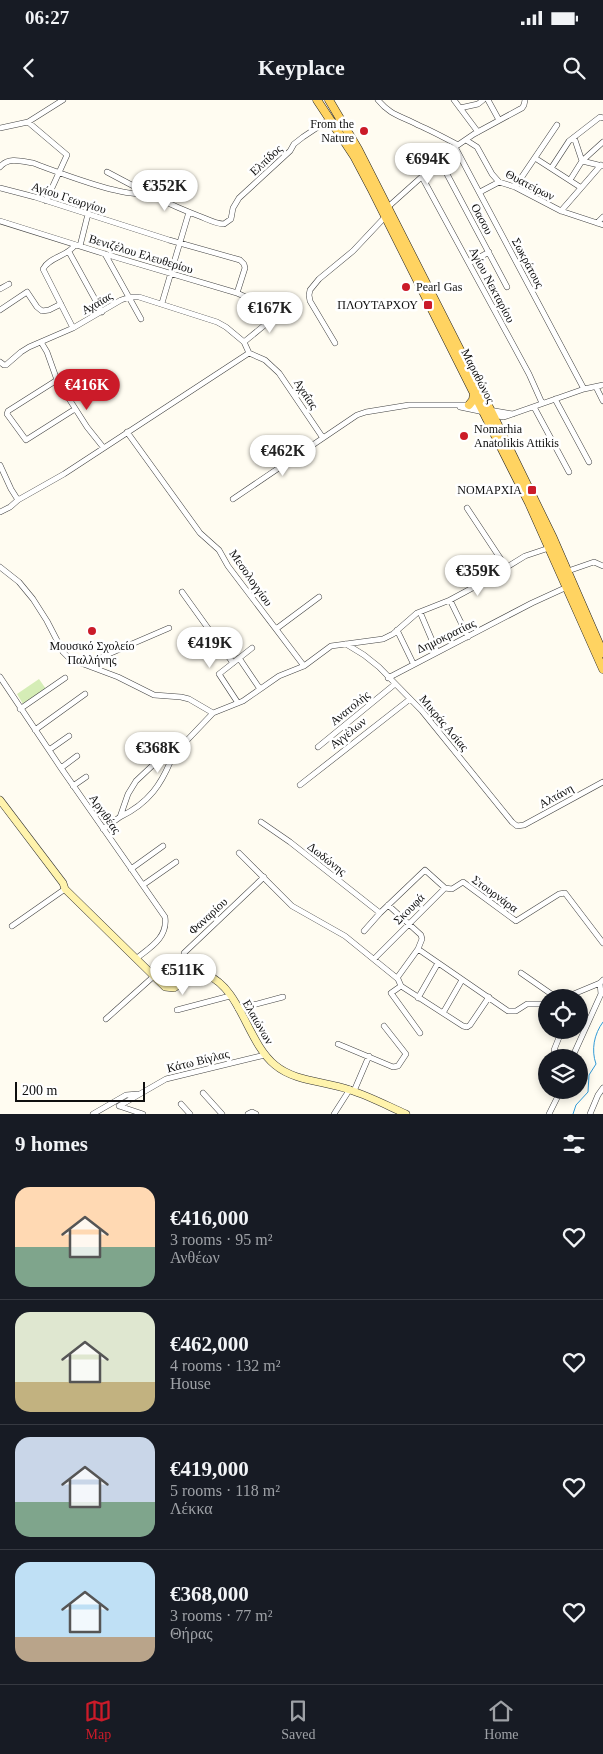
<!DOCTYPE html>
<meta charset="utf-8">
<style>
body{margin:0;font-family:"Times New Roman",serif;background:#242831;color:#f1f3f6;height:100vh;display:flex;flex-direction:column;font-size:19px;white-space:nowrap}
*{box-sizing:border-box;margin:0}
p{font-size:16px;color:#9ea1a6}
.icon{flex:none;width:28px;height:28px;fill:none;stroke:currentColor;stroke-width:2;stroke-linecap:round;stroke-linejoin:round}
.map{position:relative;height:1014px;overflow:hidden}
.sheet{display:flex;flex-direction:column;background:#171b24;flex:1}
.sheet>*{flex:none}
.controls{position:absolute;left:538px;top:889px;display:grid;gap:10px}
.controls a{display:grid;place-items:center;width:50px;height:50px;border-radius:50%;background:#171b24;box-shadow:0 2px 8px #0003;font-size:25px}
.scale{position:absolute;left:15px;bottom:12px;width:130px;box-sizing:border-box;padding-left:5px;border:2px solid #0f0f0f;border-top:0;font-size:14px;line-height:18px;white-space:nowrap;color:#0f0f0f;-webkit-text-stroke:4px #fff;paint-order:stroke}
.price{position:absolute;translate:-50% -42px;padding:0 11px;border-radius:18px;background:#fff;color:#222;font-size:16px;line-height:32px;filter:drop-shadow(0 1px 2px #0008)}
.price::after{content:'';position:absolute;left:50%;top:30px;width:15px;height:11px;margin-left:-8px;background:inherit;clip-path:polygon(0 0,100% 0,50% 100%)}
.price.selected{background:#cb1b29;color:#fff}
ul{padding:0;list-style:none}
li{display:flex;align-items:center;gap:15px;height:125px;padding:0 15px}
li+li{border-top:1px solid #363941}
li span{display:grid;place-items:center;flex:none;width:140px;height:100px;border-radius:15px;color:#555}
li>.icon{margin-inline-start:auto}
span .icon{width:60px;height:60px;fill:#fffc;stroke-width:1}
li b{font-size:21px}
h2{display:flex;justify-content:space-between;align-items:center;height:60px;padding:0 15px;font-size:21px}
.status{display:flex;justify-content:space-between;align-items:center;height:35px;padding:0 25px;background:#171b24;direction:ltr}
.status svg{height:14px;fill:currentColor}
header{display:flex;justify-content:space-between;align-items:center;height:65px;padding:0 15px;background:#171b24;font-size:22px;font-weight:800}
.tabs{display:flex;justify-content:space-around;align-items:center;height:70px;border-top:1px solid #363941;background:#171b24;font-size:14px;color:#9ea1a6}
.tabs a{display:grid;justify-items:center;gap:2px}
.tabs .selected{color:#cb1b29}
.map>svg:first-child{display:block}
</style>
<div class="status"><b>06:27</b><svg viewBox="0 0 49 12"><path d="M0 12V9h3v3zM5 12V6h3v6zM10 12V3h3v9zM15 12V0h3v12zM26 1h20v11H26zM47 4h2v5h-2z"/></svg></div>
<header><svg class="icon" aria-label="back" viewBox="0 0 24 24"><path d="M15 5l-7 7 7 7"/></svg>Keyplace<svg class="icon" aria-label="search" viewBox="0 0 24 24"><circle cx="10" cy="10" r="6"/><path d="M15 15l6 6"/></svg></header>
<div class="map">
<svg width="603" height="1014" viewBox="0 0 603 1014">
<rect width="100%" height="100%" fill="#fffcf1"/>
<path fill="#d5edb6" d="M39 579 46 589 23 604 17 594Z"/>
<g fill="none" stroke-linecap="round" stroke-linejoin="round">
<path stroke="#329bd8" stroke-width="1" d="M573 1014 576 1005 588 992 589 975 596 964C591 950 594 934 603 922"/>
<g stroke="#424242" stroke-width="6">
<path id="street" d="M378 0C390 15 401 16 418 25 432 31 445 38 458 45
M454 0 478 32
M488 0 499 20
M460 8 478 4 483 0
M28 22 67 55 46 101
M0 28 28 22 63 0
M574 37 582 61 603 42
M466 40 477 47 492 74 499 82 515 87 561 111 603 125
M455 47 584 289
M535 58 580 87
M440 61 507 187
M0 67C8 57 21 61 33 63 52 70 131 101 147 92
M552 67 569 41 600 17 603 18
M107 72C137 88 167 104 199 116 207 119 216 124 224 124L231 119 233 108 239 98 290 51 294 44 303 37 330 19
M422 77 529 274 542 303
M570 80 582 61 603 66
M515 87 557 25
M0 88 35 97 169 140 240 160 244 164 245 168 237 193
M480 92 499 82
M388 107 455 47 474 34 522 8 524 5 525 0
M561 111 601 65
M0 121 105 154 237 193C249 199 271 205 272 219L244 242
M597 123 603 117
M80 146 88 114
M69 152 102 212
M105 154 141 219
M469 163 489 152
M0 189 9 184
M162 203 189 112
M0 210 27 192 37 207 42 211 49 210 61 204
M73 228 43 169C49 157 68 156 75 145
M41 242 47 252 57 280
M335 243 310 201 309 195 310 190 319 179 353 151 385 117
M0 262 4 265H6L21 252 29 247 73 228 121 200 130 197H139L217 222 226 227 244 242 249 253 265 260 279 273 323 338 357 315 366 312 409 305H467L481 307
M596 287 603 301
M555 299 589 362
M460 307 484 312
M534 307 569 372
M75 309 26 340 7 314 8 311 57 280 87 327 103 347
M489 310 513 314
M492 315 504 317 584 289 603 285
M127 332 200 433 219 450 228 466 304 566
M0 365 11 389 18 400
M233 399 323 338
M467 408 506 467
M0 412 10 407 18 400 64 374 249 253
M0 467 19 482 33 499 47 521 63 552 70 559 118 577 154 595 181 597 189 599 213 613 243 601 279 576 304 566 331 546 383 539 393 534 417 513 450 500 476 486 525 456 552 447
M568 471 594 462 603 466
M182 492 233 563
M450 500 468 537
M420 512 437 552
M276 529 319 497
M397 530 413 563
M346 544 364 555 379 567 422 611 512 722 517 726 524 725 603 682
M239 558 260 589
M96 568 100 559 104 556 169 528
M0 577 61 668 165 817C168 837 151 847 137 858
M388 578 532 503 567 487
M238 603 219 574 252 548
M20 609 65 578
M35 630 85 594
M318 647 395 584
M49 650 69 636
M61 668 77 656
M300 685 410 599
M73 686 86 677
M120 717C149 703 162 684 173 655
M261 722 290 742 380 813
M103 729 120 717 128 694 136 681 153 665 174 654 213 613
M239 753 292 806 345 836 398 879 401 886 463 926 467 927 470 925 489 897
M131 769 163 746
M143 785 176 762
M388 805 421 835 422 839 418 849 508 911H516L527 904H546
M12 826 65 789
M364 831 380 813 425 770 445 788
M374 859 445 788 452 789 463 782 516 821 559 794 565 793 603 843
M196 873 184 857V853L264 777
M521 873 557 898
M397 878 418 849
M401 886 391 893 420 933
M418 898 438 863
M564 898 600 883 603 880
M238 909 283 897
M177 910 230 896
M443 913 462 880
M106 919 154 876
M562 930 554 950 564 958
M338 944 393 967 398 966 406 954 384 926
M572 958 601 894 600 883
M354 991 369 956
M203 993 222 1014
M181 1004 190 1014
M119 1006 166 979 265 955
M119 1006 143 1014
M93 1014 126 995 138 994
M248 1014 252 1012 256 1014
M334 1014 350 989
M549 1014 561 990
M590 1014 598 995 603 988"/>
</g>
<g stroke="#313131" stroke-width="8">
<path id="secondary" d="M0 700 63 783 65 789 165 887 174 888C185 881 192 869 207 875 241 889 247 942 275 965 295 982 326 981 350 990 369 996 388 1006 406 1014"/>
</g>
<g stroke="#202020" stroke-width="9">
<path id="primary" d="M317 0 354 56 372 90 529 403 603 569
M329 0 358 49 493 315 553 438 603 553
M469 305 473 300 474 293"/>
</g>
<use href="#street" stroke="#fff" stroke-width="5"/>
<use href="#secondary" stroke="#fff3ac" stroke-width="7"/>
<use href="#primary" stroke="#ffd361" stroke-width="8"/>
</g>
<g fill="#cb1b29" stroke="#fff" stroke-width="2">
<circle cx="364" cy="31" r="5"/>
<circle cx="406" cy="187" r="5"/>
<rect x="423" y="200" width="10" height="10" rx="2.5"/>
<circle cx="464" cy="336" r="5"/>
<rect x="527" y="385" width="10" height="10" rx="2.5"/>
<circle cx="92" cy="531" r="5"/>
</g>
<g text-anchor="middle" stroke-width="5" stroke-linejoin="round" paint-order="stroke">
<g font-size="12" fill="#0f0f0f" stroke="#fff" text-anchor="end">
<text x="354" y="28">From the<tspan x="354" dy="14">Nature</tspan></text>
<text x="416" y="191" text-anchor="start">Pearl Gas</text>
<text x="418" y="209">ΠΛΟΥΤΑΡΧΟΥ</text>
<text x="474" y="333" text-anchor="start">Nomarhia<tspan x="474" dy="14">Anatolikis Attikis</tspan></text>
<text x="522" y="394">ΝΟΜΑΡΧΙΑ</text>
<text x="92" y="550" text-anchor="middle">Μουσικό Σχολείο<tspan x="92" dy="14">Παλλήνης</tspan></text>
</g>
<g font-size="12" fill="#0f0f0f" stroke="#fff">
<text transform="translate(266 60) rotate(-43)" y="4">Ελπίδος</text>
<text transform="translate(530 85) rotate(27)" y="4">Θυατείρων</text>
<text transform="translate(69 98) rotate(18)" y="4">Αγίου Γεωργίου</text>
<text transform="translate(482 119) rotate(62)" y="4">Οασου</text>
<text transform="translate(141 154) rotate(17)" y="4">Βενιζέλου Ελευθερίου</text>
<text transform="translate(528 163) rotate(62)" y="4">Σωκράτους</text>
<text transform="translate(492 185) rotate(62)" y="4">Αγίου Νεκταρίου</text>
<text transform="translate(97 203) rotate(-30)" y="4">Αχαϊας</text>
<text transform="translate(478 276) rotate(63)" y="4">Μαραθώνος</text>
<text transform="translate(306 294) rotate(57)" y="4">Αχαΐας</text>
<text transform="translate(251 478) rotate(55)" y="4">Μεσολογγίου</text>
<text transform="translate(446 536) rotate(-26)" y="4">Δημοκρατίας</text>
<text transform="translate(350 608) rotate(-39)" y="4">Ανατολής</text>
<text transform="translate(444 623) rotate(50)" y="4">Μικράς Ασίας</text>
<text transform="translate(348 633) rotate(-38)" y="4">Αγγέλων</text>
<text transform="translate(556 696) rotate(-29)" y="4">Αλτάνη</text>
<text transform="translate(105 714) rotate(55)" y="4">Αργιθέας</text>
<text transform="translate(327 759) rotate(38)" y="4">Δωδώνης</text>
<text transform="translate(495 794) rotate(36)" y="4">Στουρνάρα</text>
<text transform="translate(409 809) rotate(-45)" y="4">Σκουφά</text>
<text transform="translate(208 816) rotate(-43)" y="4">Φαναρίου</text>
<text transform="translate(258 922) rotate(60)" y="4">Ελαιώνων</text>
<text transform="translate(198 961) rotate(-14)" y="4">Κάτω Βίγλας</text>
</g>
</g>
</svg>
<div class="controls">
<a><svg class="icon" aria-label="locate" viewBox="0 0 24 24"><circle cx="12" cy="12" r="6"/><path d="M12 2v4M12 18v4M2 12h4M18 12h4"/></svg></a>
<a><svg class="icon" aria-label="layers" viewBox="0 0 24 24"><path d="M12 4l9 5-9 5-9-5zM3 14l9 5 9-5"/></svg></a>
</div>
<div class="scale">200 m</div>
<b class="price" style="left:428px;top:85px">€694K</b>
<b class="price" style="left:165px;top:112px">€352K</b>
<b class="price" style="left:270px;top:234px">€167K</b>
<b class="price selected" style="left:87px;top:311px">€416K</b>
<b class="price" style="left:283px;top:377px">€462K</b>
<b class="price" style="left:478px;top:497px">€359K</b>
<b class="price" style="left:210px;top:569px">€419K</b>
<b class="price" style="left:158px;top:674px">€368K</b>
<b class="price" style="left:183px;top:896px">€511K</b>
</div>
<section class="sheet">
<h2>9 homes<svg class="icon" aria-label="filters" viewBox="0 0 24 24"><path d="M4 7h16M4 17h16"/><circle cx="9" cy="7" r="2"/><circle cx="15" cy="17" r="2"/></svg></h2>
<ul>
<li><span style="background:linear-gradient(#ffd9b3 60%,#7fa58c 0)"><svg class="icon" aria-label="home" viewBox="0 0 24 24"><path d="M3 11l9-7 9 7M6 9v11h12V9"/></svg></span><div><b>€416,000</b><p>3 rooms · 95 m²</p><p>Ανθέων</p></div><svg class="icon" aria-label="heart" viewBox="0 0 24 24"><path d="M12 20l-8-8c-3-5 5-10 8-4 3-6 11-1 8 4z"/></svg></li>
<li><span style="background:linear-gradient(#dfe7d0 70%,#c2b280 0)"><svg class="icon" aria-label="home" viewBox="0 0 24 24"><path d="M3 11l9-7 9 7M6 9v11h12V9"/></svg></span><div><b>€462,000</b><p>4 rooms · 132 m²</p><p>House</p></div><svg class="icon" aria-label="heart" viewBox="0 0 24 24"><path d="M12 20l-8-8c-3-5 5-10 8-4 3-6 11-1 8 4z"/></svg></li>
<li><span style="background:linear-gradient(#c9d6e8 65%,#7fa58c 0)"><svg class="icon" aria-label="home" viewBox="0 0 24 24"><path d="M3 11l9-7 9 7M6 9v11h12V9"/></svg></span><div><b>€419,000</b><p>5 rooms · 118 m²</p><p>Λέκκα</p></div><svg class="icon" aria-label="heart" viewBox="0 0 24 24"><path d="M12 20l-8-8c-3-5 5-10 8-4 3-6 11-1 8 4z"/></svg></li>
<li><span style="background:linear-gradient(#bfe0f5 75%,#b9a48a 0)"><svg class="icon" aria-label="home" viewBox="0 0 24 24"><path d="M3 11l9-7 9 7M6 9v11h12V9"/></svg></span><div><b>€368,000</b><p>3 rooms · 77 m²</p><p>Θήρας</p></div><svg class="icon" aria-label="heart" viewBox="0 0 24 24"><path d="M12 20l-8-8c-3-5 5-10 8-4 3-6 11-1 8 4z"/></svg></li>
</ul>
</section>
<nav class="tabs">
<a class="selected"><svg class="icon" aria-label="map" viewBox="0 0 24 24"><path d="M3 6l6-2 6 2 6-2v14l-6 2-6-2-6 2zM9 4v14M15 6v14"/></svg>Map</a>
<a><svg class="icon" aria-label="saved" viewBox="0 0 24 24"><path d="M7 4h10v16l-5-4-5 4z"/></svg>Saved</a>
<a><svg class="icon" aria-label="home" viewBox="0 0 24 24"><path d="M3 11l9-7 9 7M6 9v11h12V9"/></svg>Home</a>
</nav>
